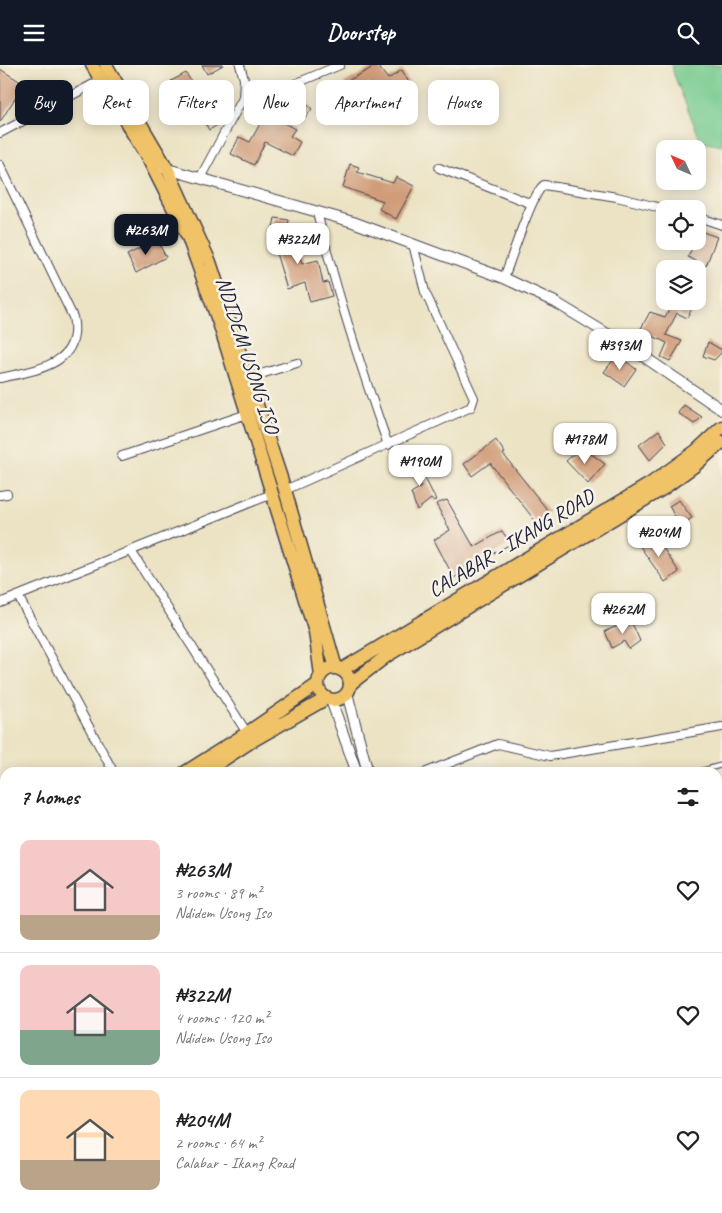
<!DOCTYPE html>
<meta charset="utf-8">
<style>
body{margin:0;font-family:Caveat,sans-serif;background:#f6f6f6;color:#202124;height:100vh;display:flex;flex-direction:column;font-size:19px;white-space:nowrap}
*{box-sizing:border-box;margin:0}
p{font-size:16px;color:#757577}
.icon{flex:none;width:28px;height:28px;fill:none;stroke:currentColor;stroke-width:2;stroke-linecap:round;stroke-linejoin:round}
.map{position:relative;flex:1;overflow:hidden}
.sheet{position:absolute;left:0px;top:702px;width:722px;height:446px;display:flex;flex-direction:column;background:#fff;border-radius:15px 15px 0 0;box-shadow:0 2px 12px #0003}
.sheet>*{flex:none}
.banner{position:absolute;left:15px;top:15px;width:692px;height:45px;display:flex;gap:10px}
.needle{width:32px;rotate:314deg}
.tools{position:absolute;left:656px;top:75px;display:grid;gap:10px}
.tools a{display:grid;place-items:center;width:50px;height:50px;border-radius:10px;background:#fff;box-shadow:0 2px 12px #0003;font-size:25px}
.price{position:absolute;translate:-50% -42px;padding:0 11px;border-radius:10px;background:#fff;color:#222;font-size:16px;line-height:32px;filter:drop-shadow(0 1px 2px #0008)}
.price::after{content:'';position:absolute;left:50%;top:30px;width:15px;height:11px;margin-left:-8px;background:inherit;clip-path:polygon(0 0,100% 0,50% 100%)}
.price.selected{background:#111827;color:#fff}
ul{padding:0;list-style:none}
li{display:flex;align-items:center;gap:15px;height:125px;padding:0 20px}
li+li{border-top:1px solid #e0e0e0}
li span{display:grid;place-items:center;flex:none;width:140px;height:100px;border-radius:10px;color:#555}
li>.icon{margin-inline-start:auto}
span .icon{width:60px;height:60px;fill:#fffc;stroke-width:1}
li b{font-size:21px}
h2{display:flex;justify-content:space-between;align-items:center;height:60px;padding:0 20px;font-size:21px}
.tag{padding:0 18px;border-radius:10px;background:#fff;box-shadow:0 2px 12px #0003;font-size:18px;line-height:45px}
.tag.selected{background:#111827;color:#fff}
header{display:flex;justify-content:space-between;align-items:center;height:65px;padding:0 20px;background:#111827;color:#fff;font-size:22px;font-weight:700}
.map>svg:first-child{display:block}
</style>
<header><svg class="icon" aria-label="menu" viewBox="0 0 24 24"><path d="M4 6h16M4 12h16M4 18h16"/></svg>Doorstep<svg class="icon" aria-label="search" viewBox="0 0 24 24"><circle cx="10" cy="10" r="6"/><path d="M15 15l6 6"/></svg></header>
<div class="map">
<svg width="722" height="1148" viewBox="0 0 722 1148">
<rect width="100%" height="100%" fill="#f7f3e8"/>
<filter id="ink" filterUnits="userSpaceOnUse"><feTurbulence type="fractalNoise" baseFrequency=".02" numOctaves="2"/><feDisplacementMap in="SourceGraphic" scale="10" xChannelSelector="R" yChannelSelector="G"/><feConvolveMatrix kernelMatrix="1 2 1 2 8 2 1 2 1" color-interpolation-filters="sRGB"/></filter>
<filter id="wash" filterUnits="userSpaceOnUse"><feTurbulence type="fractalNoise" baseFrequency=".0096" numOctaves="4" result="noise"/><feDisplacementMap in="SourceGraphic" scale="20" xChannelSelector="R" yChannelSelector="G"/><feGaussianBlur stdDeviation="1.12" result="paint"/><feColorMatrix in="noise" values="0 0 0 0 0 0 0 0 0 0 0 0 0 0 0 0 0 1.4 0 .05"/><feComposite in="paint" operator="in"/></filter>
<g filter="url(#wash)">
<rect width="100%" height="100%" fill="#ece3c4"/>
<path fill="#75ca8d" stroke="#4c7664" d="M672 0H722V81L701 77 674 10Z
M722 891V991L718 992V892Z"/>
<g id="blocks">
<path fill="#d09c79" d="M202 0H223L207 9Z
M377 0 388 14 402 5 414 27 402 34 399 28 383 37 370 18 350 29 344 18Z
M0 4 24 19 0 57Z
M186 8 192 18 178 27 171 16Z
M300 33 312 44 301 57 284 43 292 34 296 38Z
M216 48 221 58 209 65 204 56Z
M266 48 295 64 290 71 300 77 293 91 265 77 254 100 231 89 239 72 250 77Z
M350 99 359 102 357 107 393 118 396 112 414 121 396 154 379 144 383 136 343 122Z
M275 153 289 155 284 182 296 179 302 199 318 195 323 218 328 217 332 231 310 237 305 218 287 224 273 178 270 177Z
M700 166 717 172 706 201 688 192 695 176H698Z
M157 175 166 192 136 208 127 190Z
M674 236H696L687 253 677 248 666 270 682 276 670 296 661 292 667 278 640 265 650 247 665 252Z
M708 277 722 285V287L714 295 703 291Z
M617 290 636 304 624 321 604 307Z
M684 340 702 352 694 359 678 348Z
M659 365 667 378 650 395 639 380Z
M496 375 505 388 503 389 549 447 536 457 490 398 472 411 464 399Z
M582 382 605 399 588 419 566 396Z
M416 395 436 435 433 436 431 434 417 445 411 428 421 422 406 404Z
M447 435 474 482 502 466 511 479 464 503 466 506 454 513 434 475 450 465 436 439Z
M679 435 692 453 680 461 669 441Z
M654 469 679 507 665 517 639 480Z
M631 556 640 576 629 584 624 576 612 583 605 566Z"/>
</g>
</g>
<g filter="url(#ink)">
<use href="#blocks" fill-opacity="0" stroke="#403f50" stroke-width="1"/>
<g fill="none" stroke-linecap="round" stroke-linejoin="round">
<g stroke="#403f50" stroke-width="6">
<path id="service" d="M693 708 722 700
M718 769 722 768
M203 1144V1148
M680 1144 682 1148"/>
</g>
<g stroke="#403f50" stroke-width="10">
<path id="minor" d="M243 33 280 25 340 0
M0 68 101 15
M0 100 73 252C83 300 36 305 0 313
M439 103 532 139
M200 113 243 33 244 14 240 0
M317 147C336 227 361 303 388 380
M698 152 722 160
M504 213C510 197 533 126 544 120L617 132 665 144
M248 313 297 298
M122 391 247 349
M285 425 471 342 474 333 425 227 413 179
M0 430 7 429
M131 486 247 668
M18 531 114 708
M0 538 272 429
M424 708 498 679 550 691 722 662
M77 1144V1148
M302 1144 303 1148
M414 1144 415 1148
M126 1148 168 1144"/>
</g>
<g stroke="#403f50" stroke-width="12">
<path id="tertiary" d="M164 103 353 157 504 213 555 237 637 287 722 345
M347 628 368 708
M331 635 357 708
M485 1144 486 1148
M496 1144 497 1148"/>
</g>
<g stroke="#403f50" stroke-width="15">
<path id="primary" d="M341 605 650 419 696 386 722 362
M350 619 388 590 664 423 693 402 722 377"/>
</g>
<g stroke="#403f50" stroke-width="15">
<path id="trunk" d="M92 0 151 99 188 172 220 261 315 567 321 610
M106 0 168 105 210 197 285 425 336 603
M318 619a16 16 0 1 1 32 0a16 16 0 1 1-32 0Z
M184 708 247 668 318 619
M203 708 252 676 327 633
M0 825 5 822
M0 837 5 834"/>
</g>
<use href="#service" stroke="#fff" stroke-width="4"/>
<use href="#minor" stroke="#fff" stroke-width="8"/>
<use href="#tertiary" stroke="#fff" stroke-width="10"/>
<use href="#primary" stroke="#f0c369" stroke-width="12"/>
<use href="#trunk" stroke="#f0c369" stroke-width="12"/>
</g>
</g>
<g text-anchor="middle" stroke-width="5" stroke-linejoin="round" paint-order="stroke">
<g font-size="21" fill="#22223b" stroke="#f7f3e8">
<text transform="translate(248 290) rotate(72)" y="7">NDIDEM USONG ISO</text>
<text transform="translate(511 478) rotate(-31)" y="7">CALABAR - IKANG ROAD</text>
</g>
</g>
</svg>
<div class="tools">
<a><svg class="needle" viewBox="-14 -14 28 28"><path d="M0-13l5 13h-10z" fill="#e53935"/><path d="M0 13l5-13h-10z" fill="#757577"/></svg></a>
<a><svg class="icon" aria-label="locate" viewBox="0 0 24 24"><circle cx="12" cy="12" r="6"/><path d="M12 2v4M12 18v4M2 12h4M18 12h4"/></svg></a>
<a><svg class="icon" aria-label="layers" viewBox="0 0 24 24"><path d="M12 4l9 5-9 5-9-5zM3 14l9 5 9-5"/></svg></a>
</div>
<b class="price selected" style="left:146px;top:191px">₦263M</b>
<b class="price" style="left:298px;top:200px">₦322M</b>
<b class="price" style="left:620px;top:306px">₦393M</b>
<b class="price" style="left:585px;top:400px">₦178M</b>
<b class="price" style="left:420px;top:422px">₦190M</b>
<b class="price" style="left:659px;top:493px">₦204M</b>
<b class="price" style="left:623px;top:570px">₦262M</b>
<div class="banner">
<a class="tag selected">Buy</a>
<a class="tag">Rent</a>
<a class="tag">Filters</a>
<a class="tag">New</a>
<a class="tag">Apartment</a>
<a class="tag">House</a>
</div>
<section class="sheet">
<h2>7 homes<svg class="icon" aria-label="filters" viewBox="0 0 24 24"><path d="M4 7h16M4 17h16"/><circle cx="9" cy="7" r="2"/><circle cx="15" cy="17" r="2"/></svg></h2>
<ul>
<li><span style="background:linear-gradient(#f6c9c9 75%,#b9a48a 0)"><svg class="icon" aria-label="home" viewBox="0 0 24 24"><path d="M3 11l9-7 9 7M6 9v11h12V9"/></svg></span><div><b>₦263M</b><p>3 rooms · 89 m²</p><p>Ndidem Usong Iso</p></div><svg class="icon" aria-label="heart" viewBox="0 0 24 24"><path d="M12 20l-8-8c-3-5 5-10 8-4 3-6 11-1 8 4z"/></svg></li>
<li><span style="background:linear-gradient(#f6c9c9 65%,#7fa58c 0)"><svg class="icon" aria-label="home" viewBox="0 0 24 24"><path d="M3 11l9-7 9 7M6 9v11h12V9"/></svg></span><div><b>₦322M</b><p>4 rooms · 120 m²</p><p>Ndidem Usong Iso</p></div><svg class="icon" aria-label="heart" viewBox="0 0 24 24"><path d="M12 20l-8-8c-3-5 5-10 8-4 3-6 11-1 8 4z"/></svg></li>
<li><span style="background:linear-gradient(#ffd9b3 70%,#b9a48a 0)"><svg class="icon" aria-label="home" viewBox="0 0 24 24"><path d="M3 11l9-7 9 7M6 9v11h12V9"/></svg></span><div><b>₦204M</b><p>2 rooms · 64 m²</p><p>Calabar - Ikang Road</p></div><svg class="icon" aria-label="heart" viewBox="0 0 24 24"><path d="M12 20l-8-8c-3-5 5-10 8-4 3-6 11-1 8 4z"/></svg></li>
</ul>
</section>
</div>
